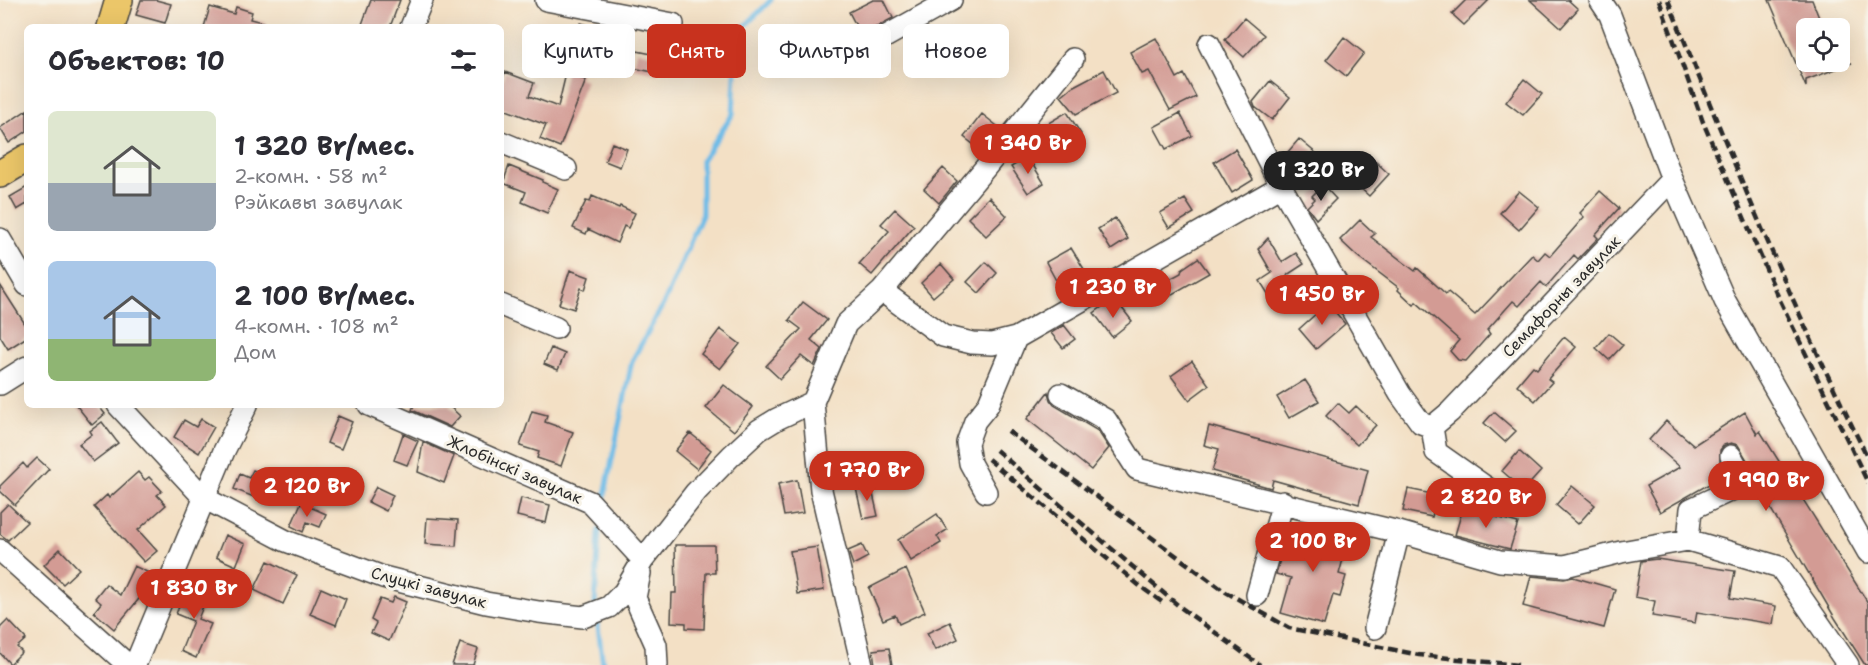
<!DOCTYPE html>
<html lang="ru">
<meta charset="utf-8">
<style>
body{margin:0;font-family:"Shantell Sans",sans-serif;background:#f2f2f3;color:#2b2b33;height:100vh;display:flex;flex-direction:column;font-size:22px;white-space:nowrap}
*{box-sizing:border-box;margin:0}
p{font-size:20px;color:#7c7c81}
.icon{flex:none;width:33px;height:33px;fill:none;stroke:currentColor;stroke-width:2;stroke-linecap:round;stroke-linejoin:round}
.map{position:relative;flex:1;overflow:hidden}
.details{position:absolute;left:24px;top:24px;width:480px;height:384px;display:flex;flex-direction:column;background:#fff;border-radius:9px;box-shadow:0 6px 24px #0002}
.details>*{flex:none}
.hud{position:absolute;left:522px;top:24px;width:570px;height:54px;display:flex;gap:12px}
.controls{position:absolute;left:1796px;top:18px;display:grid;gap:12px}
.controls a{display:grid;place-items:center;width:54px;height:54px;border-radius:9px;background:#fff;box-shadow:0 6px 24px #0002;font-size:30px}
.price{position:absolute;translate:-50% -51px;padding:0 14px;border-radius:21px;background:#c8321e;color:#fff;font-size:20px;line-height:39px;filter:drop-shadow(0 2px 3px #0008)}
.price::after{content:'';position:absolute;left:50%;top:36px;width:18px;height:14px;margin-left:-9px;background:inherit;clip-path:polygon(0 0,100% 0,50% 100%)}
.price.current{background:#222;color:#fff}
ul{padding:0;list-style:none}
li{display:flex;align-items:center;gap:18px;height:150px;padding:0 24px}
li span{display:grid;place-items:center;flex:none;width:168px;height:120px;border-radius:9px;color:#555}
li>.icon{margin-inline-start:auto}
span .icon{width:72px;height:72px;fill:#fffc;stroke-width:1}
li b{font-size:26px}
h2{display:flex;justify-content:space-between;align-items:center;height:72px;padding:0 24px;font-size:26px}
.chip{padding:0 21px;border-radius:9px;background:#fff;box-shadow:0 6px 24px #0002;font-size:21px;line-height:54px}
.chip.current{background:#c8321e;color:#fff}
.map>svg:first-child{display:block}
</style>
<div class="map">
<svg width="1868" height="665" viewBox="0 0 1868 665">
<rect width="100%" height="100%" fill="#f7f3e8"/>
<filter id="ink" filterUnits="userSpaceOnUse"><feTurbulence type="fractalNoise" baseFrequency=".0167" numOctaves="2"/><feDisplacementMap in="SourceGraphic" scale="12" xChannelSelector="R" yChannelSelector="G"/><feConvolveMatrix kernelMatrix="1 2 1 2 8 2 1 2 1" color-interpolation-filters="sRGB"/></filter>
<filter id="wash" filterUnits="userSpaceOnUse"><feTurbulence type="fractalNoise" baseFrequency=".008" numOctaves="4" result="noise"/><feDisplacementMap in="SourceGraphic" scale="24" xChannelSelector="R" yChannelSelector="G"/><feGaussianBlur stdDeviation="1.35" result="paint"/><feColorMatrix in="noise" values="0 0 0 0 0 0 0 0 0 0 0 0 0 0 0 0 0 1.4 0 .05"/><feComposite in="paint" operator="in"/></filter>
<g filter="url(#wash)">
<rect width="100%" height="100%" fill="#f3e0c5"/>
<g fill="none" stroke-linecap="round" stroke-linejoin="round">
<path stroke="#6dbbe7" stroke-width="5" d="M603 504 632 361 665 301 702 215V160L733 114 737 34 771 0
M595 604 599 530
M597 619 603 665"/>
</g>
<g id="blocks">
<path fill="#d39b94" d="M141 0H156L171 4 165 23 136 15Z
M371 0H400L390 27H361Z
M873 0H884L893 18 861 35 849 12Z
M1466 0H1489L1464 25 1452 14Z
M1530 0H1568L1578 9 1561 28Z
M1769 0H1812L1823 28H1806V62L1852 63 1806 80V87Z
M210 7 234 14 236 7 252 12 250 19 266 23 265 27H204Z
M1244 18 1264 35 1244 57 1225 40Z
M581 23 592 26 579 78 586 80 560 147 540 139 546 125 501 108V83L505 72 534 83 529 96 558 107 569 61Z
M1344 37 1364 53 1346 76 1326 60Z
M1156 38 1177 78 1184 74 1196 97 1170 110 1149 71 1142 74 1130 52Z
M637 51 662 56 658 73 633 68Z
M1104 70 1116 93 1076 114 1061 96 1072 87Z
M1524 79 1542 94 1523 115 1506 102Z
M1270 81 1290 97 1272 120 1255 107 1253 102Z
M27 110V131L9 143 0 128Z
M1067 112 1081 134 1059 147 1045 125Z
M1180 113 1192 136 1166 149 1154 127Z
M982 114 1001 129 982 151 964 137Z
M1299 139 1317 154 1307 166 1304 163 1295 173 1284 164 1282 159Z
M612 143 627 149 620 167 605 161Z
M1235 149 1253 180 1232 193 1214 162Z
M1028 157 1044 183 1028 193 1011 167Z
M1376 162 1389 174 1369 196 1356 184Z
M509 166 543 180 542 182 558 189 547 213 522 202 526 192 503 183Z
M943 168 957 181 939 203 924 189Z
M1323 185 1336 199 1316 219 1307 207 1315 199 1312 196Z
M27 187V204L17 210 10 197Z
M1519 191 1539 207 1519 230 1500 213Z
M1600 191 1619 208 1595 235 1598 238 1578 259 1574 255 1546 287 1541 282 1519 306 1513 301 1487 330 1490 334 1466 361 1458 360 1450 351 1459 340 1416 302 1414 305 1398 290 1399 288 1357 256 1340 240 1360 220 1375 234 1371 237 1415 271 1417 268 1446 294 1448 292 1475 315 1532 255 1538 260 1545 252 1550 256 1584 217 1580 213Z
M592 196 619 208 620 206 635 213 628 228 624 226 617 243 588 229 586 234 573 228 586 201 590 202Z
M989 197 1007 216 986 236 968 218Z
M1185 199 1194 213 1169 228 1160 213Z
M895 209 914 226 872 275 859 264 889 231 881 224Z
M1115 218 1128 239 1111 250 1098 229Z
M1268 238 1282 262 1296 253 1304 264 1287 275 1297 292 1275 305 1260 281 1272 273 1258 249Z
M1071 248 1084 269 1058 284 1046 262Z
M1198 258 1209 273 1160 301 1153 288 1181 273 1182 269Z
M986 262 997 273 979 293 967 282Z
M941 264 954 279 933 297 921 283Z
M570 270 589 277 585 290 581 288 574 309 559 304Z
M0 285 27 327V337L8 349 0 336Z
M803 302 827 320 811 340 822 349 814 366 801 356 780 379 766 366 801 329 789 320Z
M1118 303 1132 321 1112 337 1094 313 1106 304 1110 309Z
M1328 303 1345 324 1316 349 1299 329Z
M1064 325 1075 339 1063 348 1051 333Z
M720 329 740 344 720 369 701 354Z
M1609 333 1623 345 1609 360 1596 348Z
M1564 337 1576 347 1548 379 1552 382 1535 401 1517 385 1533 366 1537 369Z
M551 348 565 354 558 370 544 364Z
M1192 361 1209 385 1189 400 1171 376Z
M1305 380 1319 401 1289 418 1277 397Z
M724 385 753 407 734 431 706 408Z
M1048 392 1050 400 1054 405 1098 431 1109 448 1091 470 1027 419Z
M1338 403 1349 413 1356 406 1376 425 1357 445 1326 416Z
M76 405H98L105 414 92 425Z
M414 405H448L460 416 450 427 412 410Z
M532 411 547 415 545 422 573 432 561 466 537 458 539 452 520 446Z
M1494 412 1516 431 1505 442 1484 423Z
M1745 412 1757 434 1760 431 1868 603V665H1865L1835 618 1758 487 1757 477 1738 445 1731 443 1724 445 1720 450V462L1727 474 1660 512 1646 486 1680 467 1649 440 1666 421 1694 445Z
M338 416 352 422 341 449 327 443Z
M201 419 214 427 199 453 174 437 184 420 196 427Z
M102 422 118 443 93 462 79 444 92 434 90 431Z
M1209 426 1368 470 1359 504 1273 480 1271 488 1212 471 1219 449 1204 445Z
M690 433 711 450 697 469 675 451Z
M403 434 418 441 407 465 394 460Z
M423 442 454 456 444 483 418 472Z
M1519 451 1541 471 1524 490 1502 471Z
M37 458 49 469 15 505 0 491V486L23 463 27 468Z
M253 470 281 482 275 498 269 495 266 502 234 489 240 474 249 478Z
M138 472 145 480 149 477 162 491 157 495 166 505 138 530 157 551 144 562 94 507 107 495 109 498Z
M797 480 803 513 784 516 778 484Z
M871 485 878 516 863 519 856 488Z
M1572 486 1595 505 1578 524 1556 505Z
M376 487 393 495 386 511 368 502Z
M1408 489 1437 495 1432 517 1403 511Z
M521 498 550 505 546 523 517 516Z
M301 503 326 514 320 527 307 522 303 532 291 526Z
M8 504 27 522 8 540 0 534V512Z
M1463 508 1518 523 1510 549 1455 535Z
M937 514 947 530 937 536 941 543 911 561 898 540Z
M427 518 458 520 456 546 425 544Z
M1304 525 1349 537 1339 574 1346 576 1340 597 1333 595 1324 625 1281 613 1291 578 1276 574 1286 537 1299 541Z
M225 535 245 544 236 566 216 557Z
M675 545H714L715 573H706L704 629 686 628V623L671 622 672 593H676Z
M862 545 868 557 853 565 848 551Z
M817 547 824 590 797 594 790 551Z
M60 549 79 569 63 584 44 565Z
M1657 559 1735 571 1730 598 1776 606 1773 624 1697 612 1695 623 1652 616 1655 601 1635 597 1641 561Z
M268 561 297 575 283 604 254 590Z
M134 566 158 577 152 590 148 588 114 629 94 612 101 603 95 598 106 584 120 595Z
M906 569 925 612 899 624 895 615 883 620 869 588Z
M1531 576 1564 579 1573 577 1615 589 1604 628 1523 606Z
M187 585 208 594 198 619 211 624 196 658 181 651 193 621 176 614Z
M321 588 346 599 336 625 310 614Z
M394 597 406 602 389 641 371 633 376 623 371 620 380 599 391 603Z
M8 620 26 639 17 647 22 652 10 664 0 653V628Z
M950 622 958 639 935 650 927 633Z
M460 643 478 649 473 665H452Z
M889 648 892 665H875L873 650Z"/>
</g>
</g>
<g filter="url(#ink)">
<use href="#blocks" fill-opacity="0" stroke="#494642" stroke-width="1.5"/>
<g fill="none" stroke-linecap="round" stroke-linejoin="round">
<g stroke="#494642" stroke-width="24">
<path id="minor" d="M546 0 673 24
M1600 0 1610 15 1672 179 1725 301 1868 552
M411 27 422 0
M1209 44 1281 186 1400 394 1421 423 1432 427 1450 412 1672 179
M849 57 951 0
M501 142 566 169
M0 239 27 285
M882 291 943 336 972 343 992 344 1016 338 1281 186
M501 305 556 328
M0 384 27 367
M1061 394 1106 420 1137 469 1399 532 1500 561 1565 566 1621 552 1688 540 1780 567 1848 665
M118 405 204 498 286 541 383 577 486 603 539 612 583 617 609 607 624 592 643 560 696 492 731 456 759 430 777 419 813 402
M369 405 590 502 643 560
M1432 427 1436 452 1510 504
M986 492 970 463 967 443 975 421 988 405 1016 338
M1688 540 1691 509 1746 483 1731 456
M0 550 128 665
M640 573 635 598 656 645 657 665
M1257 595 1283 502
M1375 628 1399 532
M135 665 224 451 247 405
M862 665 821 490 813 402 846 324 882 291 986 167 1073 59"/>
</g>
<g stroke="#494642" stroke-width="30">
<path id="major" d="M111 27 119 0
M0 174 27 158"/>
</g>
<use href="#minor" stroke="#fff" stroke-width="21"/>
<use href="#major" stroke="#ebc669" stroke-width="27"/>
<path stroke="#2b2b2b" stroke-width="4.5" stroke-dasharray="9 4.5" stroke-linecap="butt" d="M1659 0 1703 122 1776 292 1868 483
M1668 0C1730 155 1793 309 1868 458
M1008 431 1224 591 1289 628 1419 655 1518 665
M996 450 1180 607 1260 665
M988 459 1141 587 1162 602"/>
</g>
</g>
<g text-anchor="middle" stroke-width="6" stroke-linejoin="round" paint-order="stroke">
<g font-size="16" fill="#2b2b2b" stroke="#f7f3e8">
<text transform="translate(1561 296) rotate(-46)" y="6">Семафорны завулак</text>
<text transform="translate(515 469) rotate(24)" y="6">Жлобінскі завулак</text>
<text transform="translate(429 587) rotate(15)" y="6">Слуцкі завулак</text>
</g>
</g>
</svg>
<div class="controls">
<a><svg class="icon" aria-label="locate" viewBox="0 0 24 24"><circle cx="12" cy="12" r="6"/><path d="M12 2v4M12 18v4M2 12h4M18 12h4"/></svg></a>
</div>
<b class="price" style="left:1028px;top:175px">1 340 Br</b>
<b class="price current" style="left:1321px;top:202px">1 320 Br</b>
<b class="price" style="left:1113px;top:319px">1 230 Br</b>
<b class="price" style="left:1322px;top:326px">1 450 Br</b>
<b class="price" style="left:867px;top:502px">1 770 Br</b>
<b class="price" style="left:1766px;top:512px">1 990 Br</b>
<b class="price" style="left:307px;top:518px">2 120 Br</b>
<b class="price" style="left:1486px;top:529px">2 820 Br</b>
<b class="price" style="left:1313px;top:573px">2 100 Br</b>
<b class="price" style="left:194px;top:620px">1 830 Br</b>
<div class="hud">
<a class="chip">Купить</a>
<a class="chip current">Снять</a>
<a class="chip">Фильтры</a>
<a class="chip">Новое</a>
</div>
<section class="details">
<h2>Объектов: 10<svg class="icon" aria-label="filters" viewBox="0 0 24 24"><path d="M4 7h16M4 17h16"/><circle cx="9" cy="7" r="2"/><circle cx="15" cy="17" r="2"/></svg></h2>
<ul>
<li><span style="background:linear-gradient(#dfe7d0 60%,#9aa5b1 0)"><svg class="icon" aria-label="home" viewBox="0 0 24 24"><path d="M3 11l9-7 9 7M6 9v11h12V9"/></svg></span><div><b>1 320 Br/мес.</b><p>2-комн. · 58 m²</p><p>Рэйкавы завулак</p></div></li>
<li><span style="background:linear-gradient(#a9c7e8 65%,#8fb573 0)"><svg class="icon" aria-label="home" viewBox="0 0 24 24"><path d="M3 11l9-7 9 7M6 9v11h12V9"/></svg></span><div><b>2 100 Br/мес.</b><p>4-комн. · 108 m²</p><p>Дом</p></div></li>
</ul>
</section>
</div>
